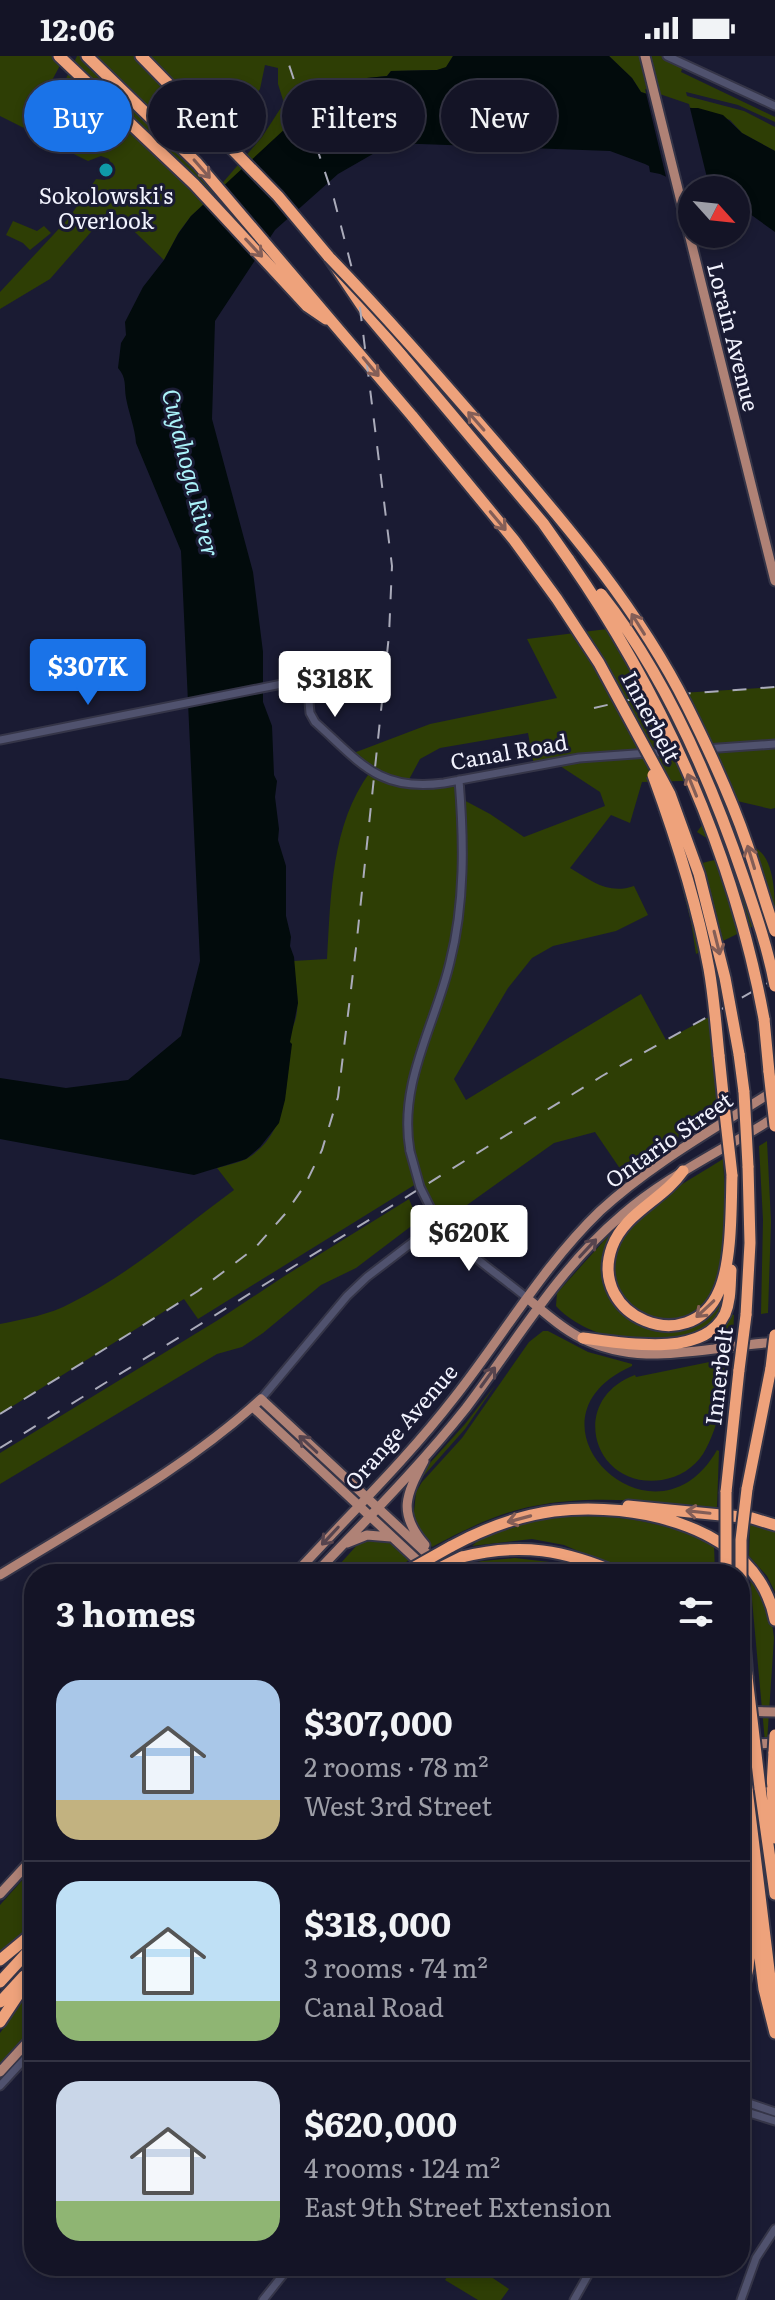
<!DOCTYPE html>
<meta charset="utf-8">
<style>
body{margin:0;font-family:Literata,serif;background:#1d1d2e;color:#f1f3f6;height:100vh;display:flex;flex-direction:column;font-size:30px;white-space:nowrap}
*{box-sizing:border-box;margin:0}
p{font-size:26px;color:#9d9ea7}
.icon{flex:none;width:44px;height:44px;fill:none;stroke:currentColor;stroke-width:2;stroke-linecap:round;stroke-linejoin:round}
.map{position:relative;flex:1;overflow:hidden}
.drawer{position:absolute;left:24px;top:1508px;width:726px;height:712px;display:flex;flex-direction:column;background:#141426;border-radius:32px;box-shadow:0 4px 12px #0003,0 0 0 2px #333343}
.drawer>*{flex:none}
.guide{position:absolute;left:24px;top:24px;width:728px;height:72px;display:flex;gap:16px}
.needle{width:52px;rotate:117deg}
.fabs{position:absolute;left:678px;top:120px;display:grid;gap:16px}
.fabs a{display:grid;place-items:center;width:72px;height:72px;border-radius:50%;background:#141426;box-shadow:0 4px 12px #0003,0 0 0 2px #333343;font-size:40px}
.price{position:absolute;translate:-50% -68px;padding:0 18px;border-radius:8px;background:#fff;color:#222;font-size:26px;line-height:52px;filter:drop-shadow(0 2px 4px #0008)}
.price::after{content:'';position:absolute;left:50%;top:48px;width:24px;height:18px;margin-left:-12px;background:inherit;clip-path:polygon(0 0,100% 0,50% 100%)}
.price.on{background:#1a73e8;color:#fff}
ul{padding:0;list-style:none}
li{display:flex;align-items:center;gap:24px;height:200px;padding:0 32px}
li+li{border-top:2px solid #333343}
li span{display:grid;place-items:center;flex:none;width:224px;height:160px;border-radius:24px;color:#555}
li>.icon{margin-inline-start:auto}
span .icon{width:96px;height:96px;fill:#fffc;stroke-width:1}
li b{font-size:34px}
h2{display:flex;justify-content:space-between;align-items:center;height:96px;padding:0 32px;font-size:34px}
.pill{padding:0 28px;border-radius:36px;background:#141426;box-shadow:0 4px 12px #0003,0 0 0 2px #333343;font-size:28px;line-height:72px}
.pill.on{background:#1a73e8;color:#fff}
.status{display:flex;justify-content:space-between;align-items:center;height:56px;padding:0 40px;background:#141426;direction:ltr}
.status svg{height:22px;fill:currentColor}
.map>svg:first-child{display:block}
</style>
<div class="status"><b>12:06</b><svg viewBox="0 0 49 12"><path d="M0 12V9h3v3zM5 12V6h3v6zM10 12V3h3v9zM15 12V0h3v12zM26 1h20v11H26zM47 4h2v5h-2z"/></svg></div>
<div class="map">
<svg width="775" height="2244" viewBox="0 0 775 2244">
<rect width="100%" height="100%" fill="#1a1b33"/>
<path fill="#2e3e05" fill-rule="evenodd" d="M0 0H65L26 73 0 60Z
M77 0H453L446 12 437 14 391 15 387 20 367 22 301 60 191 160 179 176 164 204 111 153 50 223 0 253V236L68 163 96 123 105 124 111 108 109 103 101 100 88 105 39 81V78ZM265 9 278 12V28L284 47 262 81 219 131 189 99 245 53 260 33Z
M609 0H668L684 8 681 16 775 61V66L738 49 686 36 687 40 744 55 775 71V95L742 77 730 64 641 36 632 22Z
M13 165 37 175 44 170 51 177 30 194 23 187 6 179Z
M639 569 681 637 775 631V752L771 753 724 742 748 774 749 779 746 782 713 786 697 776 717 748 719 737 725 733 721 724 642 726 630 767 611 759 570 812C592 825 608 839 634 830L648 859 616 875 553 890 532 902 508 932 454 1023 466 1044 641 938 666 984 709 961 715 962 725 1055 665 1089 623 1117 595 1076 554 1087 453 1159 439 1166 416 1128 198 1263 184 1243 0 1358V1268C24 1263 49 1259 71 1247 130 1218 181 1173 234 1134L217 1112C227 1109 239 1107 248 1102 292 1074 286 1019 291 974 303 954 295 926 293 905L327 903C331 839 331 769 370 716L351 698 430 668 557 642 527 583ZM528 677 534 710 554 706 600 736 605 750 524 781 490 758 460 742 459 724 406 729 420 703 440 692Z
M753 791C775 799 775 841 775 865L774 863 764 865 696 898 691 866 678 815C689 812 700 807 710 805 725 802 743 803 753 791Z
M767 1085 771 1166 768 1257 761 1258 763 1164 759 1090Z
M723 1103C725 1143 733 1206 711 1241 678 1294 590 1245 620 1187 637 1151 690 1124 723 1103Z
M409 1143 418 1165 356 1212 321 1229 263 1277 242 1291 217 1298 0 1428V1397L218 1264 283 1221Z
M609 1179 612 1182 613 1241 660 1272 716 1250 726 1234C724 1244 723 1254 715 1263 696 1285 642 1287 615 1282 596 1278 569 1265 556 1250L557 1237Z
M730 1258 734 1259 733 1279 704 1285V1283Z
M543 1275H548L588 1296 632 1308V1310C510 1364 654 1505 717 1394L719 1395 717 1452C657 1446 594 1438 534 1450 497 1457 464 1474 432 1491L414 1468 411 1457 414 1456 416 1436 422 1426 462 1382 529 1286Z
M729 1302C724 1334 720 1370 703 1398 694 1412 679 1421 662 1424 593 1434 567 1344 635 1319L636 1321Z
M496 1328 465 1373 419 1425 421 1417 465 1368Z
M573 1460C624 1459 669 1467 714 1489L715 1518H625L606 1507 564 1489 532 1483 472 1490C493 1469 544 1463 573 1460Z
M750 1467H763L775 1474V1536L767 1520 749 1500Z
M370 1484 391 1485 411 1503 386 1518H331L358 1488Z
M515 1502 558 1507 592 1518H459L457 1514 459 1511 482 1505Z
M750 1522 756 1527 771 1560 774 1582 767 1686H765Z
M34 1811V1867L0 1896V1849Z
M34 1929V1971L0 2008V1977Z
M454 2210H475L509 2233 501 2244H478L445 2224Z"/>
<path fill="#020b0c" d="M453 0H609L632 22 641 36 689 52H698L723 59 742 77 775 95V176L750 158 736 151V134H696L660 118 650 116 649 110 645 108 610 95 392 87 338 118 275 174 215 265 212 363 253 516 263 596V646L272 670 274 719 277 725 275 741 279 773 278 784 286 810V860L291 881 290 890 294 901 298 947 290 986 292 988 285 1044 279 1067 260 1091 246 1103 194 1119 0 1083V1022L66 1032 128 1024 181 980 200 905 181 495 136 387C135 372 129 358 126 342 124 330 127 322 118 312L121 287 126 279 125 266 143 231 164 204 178 178 191 160 288 70 367 22 387 20 391 15 437 14 446 11Z"/>
<path fill="#1a1b33" d="M645 33 689 48 710 134H692V137L667 125Z"/>
<g fill="none" stroke-linecap="round" stroke-linejoin="round">
<g stroke="#353548" stroke-width="11">
<path id="minor" d="M667 0 775 50
M0 684 307 623 310 657 315 666C360 706 378 736 444 727L579 702 775 688
M410 1095C398 1027 435 970 450 906 465 847 464 785 459 724
M430 1151C455 1192 491 1212 527 1242
M261 1343 347 1240 367 1221 439 1166
M0 2030 34 1993
M740 2044 775 2056
M740 2054 775 2065
M263 2244 290 2210
M574 2244 593 2210
M741 2244 756 2202 775 2173"/>
</g>
<g stroke="#353548" stroke-width="13">
<path id="major" d="M645 0 775 525
M527 1242C544 1256 561 1272 581 1282 626 1304 666 1299 714 1293 734 1290 755 1288 775 1286
M253 1351 432 1518
M424 1405C406 1439 397 1457 425 1489
M347 1487 367 1479 391 1481
M295 1518C348 1460 406 1404 454 1342 503 1280 543 1210 600 1155 652 1107 716 1072 775 1034
M315 1518C366 1464 420 1410 466 1352 516 1286 558 1213 622 1159 668 1119 724 1094 775 1061
M0 1519C87 1465 185 1413 261 1343L424 1495 451 1518
M740 1655 775 1656
M740 1689 775 1687
M0 1838 34 1801
M0 2016 34 1979"/>
</g>
<g stroke="#353548" stroke-width="15">
<path id="highway" d="M59 0 194 128 307 250 326 263
M87 0 197 107 413 361
M141 0 278 140 329 201 368 259 543 467 569 504
M764 963 769 1016
M739 998 744 1036
M719 999 724 1048
M683 1115C663 1144 624 1157 612 1191 587 1261 690 1303 719 1235 732 1206 731 1152 732 1119
M746 1259 750 1187 748 1110
M583 1282C622 1287 703 1303 725 1258 731 1244 730 1228 731 1214
M747 1433 771 1312
M726 1436 739 1314
M628 1450 752 1462 775 1469
M450 1491C483 1473 517 1460 554 1455 634 1445 757 1470 775 1564
M462 1501C521 1486 565 1494 620 1518
M741 1549 747 1621
M774 1696 772 1730 775 1782
M760 1732 775 1838
M747 1733 775 1963
M740 1750 764 1933 775 1977
M0 1904 34 1876
M0 1926 34 1889
M0 1946 24 1920
M740 1947 748 1912 751 1879
M0 1966 34 1915"/>
</g>
<use href="#minor" stroke="#50526e" stroke-width="7"/>
<use href="#major" stroke="#af8276" stroke-width="9"/>
<use href="#highway" stroke="#eea27b" stroke-width="11"/>
<path stroke="#aaabba" stroke-width="2" stroke-dasharray="14 14" stroke-linecap="butt" d="M594 652 642 641 775 631
M0 1358 198 1235 255 1192 285 1158 305 1129 322 1094 338 1041 356 892 389 579 392 510 358 236 334 143 286 0
M0 1392 602 1020 775 923"/>
<g stroke="#353548" stroke-width="11" stroke-linecap="butt">
<path id="minor-bridge" d="M410 1095 420 1131 430 1151"/>
</g>
<g stroke="#353548" stroke-width="15" stroke-linecap="butt">
<path id="highway-bridge" d="M329 201C385 259 438 320 491 381 563 465 637 550 687 650 709 694 731 741 747 788 757 817 765 846 775 875
M413 361 514 484 557 543 599 607 670 738 699 818 725 922 739 998
M569 504C664 641 734 799 764 963
M601 538C666 620 711 725 744 823 756 858 768 893 775 930
M653 719C676 782 697 847 709 913 714 941 716 970 719 999
M769 1016 775 1070
M744 1036 748 1110
M724 1048 732 1119
M771 1312 775 1279
M739 1314 746 1259
M726 1436V1518
M402 1518 450 1491
M428 1518 462 1501
M741 1549V1484L747 1433
M747 1621 760 1732
M740 1675 747 1733
M774 1696 775 1679"/>
</g>
<use href="#minor-bridge" stroke="#50526e" stroke-width="7"/>
<use href="#highway-bridge" stroke="#eea27b" stroke-width="11"/>
</g>
<defs><path id="oneway-shaft" d="M-6 0H5M1.5-3L5.5 0L1.5 3" fill="none" stroke-width="1.6" stroke-linecap="round" stroke-linejoin="round" transform="scale(2)"/></defs>
<g stroke="#845e57">
<use href="#oneway-shaft" transform="translate(202 113) rotate(49)"/>
<use href="#oneway-shaft" transform="translate(254 192) rotate(47)"/>
<use href="#oneway-shaft" transform="translate(371 311) rotate(50)"/>
<use href="#oneway-shaft" transform="translate(476 365) rotate(-131)"/>
<use href="#oneway-shaft" transform="translate(498 465) rotate(50)"/>
<use href="#oneway-shaft" transform="translate(638 568) rotate(-122)"/>
<use href="#oneway-shaft" transform="translate(692 729) rotate(-112)"/>
<use href="#oneway-shaft" transform="translate(751 801) rotate(-107)"/>
<use href="#oneway-shaft" transform="translate(717 887) rotate(76)"/>
<use href="#oneway-shaft" transform="translate(705 1253) rotate(137)"/>
<use href="#oneway-shaft" transform="translate(698 1456) rotate(-174)"/>
<use href="#oneway-shaft" transform="translate(519 1463) rotate(165)"/>
</g>
<g stroke="#56444e">
<use href="#oneway-shaft" transform="translate(588 1192) rotate(-47)"/>
<use href="#oneway-shaft" transform="translate(488 1321) rotate(-54)"/>
<use href="#oneway-shaft" transform="translate(308 1388) rotate(-137)"/>
<use href="#oneway-shaft" transform="translate(330 1480) rotate(133)"/>
</g>
<circle fill="#0f9aa8" stroke="#1a1b33" stroke-width="3" cx="106" cy="114" r="8"/>
<g text-anchor="middle" stroke-width="6" stroke-linejoin="round" paint-order="stroke">
<g font-size="22" fill="#f2f3fe" stroke="#1a1b33">
<text x="106" y="148">Sokolowski's<tspan x="106" dy="25">Overlook</tspan></text>
</g>
<g font-size="22" fill="#f2f3fe" stroke="#1a1b33">
<text transform="translate(733 281) rotate(76)" y="8">Lorain Avenue</text>
<text transform="translate(651 661) rotate(62)" y="8">Innerbelt</text>
<text transform="translate(509 696) rotate(-10)" y="8">Canal Road</text>
<text transform="translate(669 1084) rotate(-35)" y="8">Ontario Street</text>
<text transform="translate(719 1320) rotate(-83)" y="8">Innerbelt</text>
<text transform="translate(401 1371) rotate(-49)" y="8">Orange Avenue</text>
</g>
<g font-size="24" font-style="italic" fill="#abf2f9" stroke="#1a1b33">
<text transform="translate(190 417) rotate(76)" y="8">Cuyahoga River</text>
</g>
</g>
</svg>
<div class="fabs">
<a><svg class="needle" viewBox="-14 -14 28 28"><path d="M0-13l5 13h-10z" fill="#e53935"/><path d="M0 13l5-13h-10z" fill="#9d9ea7"/></svg></a>
</div>
<b class="price on" style="left:88px;top:651px">$307K</b>
<b class="price" style="left:335px;top:663px">$318K</b>
<b class="price" style="left:469px;top:1217px">$620K</b>
<div class="guide">
<a class="pill on">Buy</a>
<a class="pill">Rent</a>
<a class="pill">Filters</a>
<a class="pill">New</a>
</div>
<section class="drawer">
<h2>3 homes<svg class="icon" aria-label="filters" viewBox="0 0 24 24"><path d="M4 7h16M4 17h16"/><circle cx="9" cy="7" r="2"/><circle cx="15" cy="17" r="2"/></svg></h2>
<ul>
<li><span style="background:linear-gradient(#a9c7e8 75%,#c2b280 0)"><svg class="icon" aria-label="home" viewBox="0 0 24 24"><path d="M3 11l9-7 9 7M6 9v11h12V9"/></svg></span><div><b>$307,000</b><p>2 rooms · 78 m²</p><p>West 3rd Street</p></div></li>
<li><span style="background:linear-gradient(#bfe0f5 75%,#8fb573 0)"><svg class="icon" aria-label="home" viewBox="0 0 24 24"><path d="M3 11l9-7 9 7M6 9v11h12V9"/></svg></span><div><b>$318,000</b><p>3 rooms · 74 m²</p><p>Canal Road</p></div></li>
<li><span style="background:linear-gradient(#c9d6e8 75%,#8fb573 0)"><svg class="icon" aria-label="home" viewBox="0 0 24 24"><path d="M3 11l9-7 9 7M6 9v11h12V9"/></svg></span><div><b>$620,000</b><p>4 rooms · 124 m²</p><p>East 9th Street Extension</p></div></li>
</ul>
</section>
</div>
